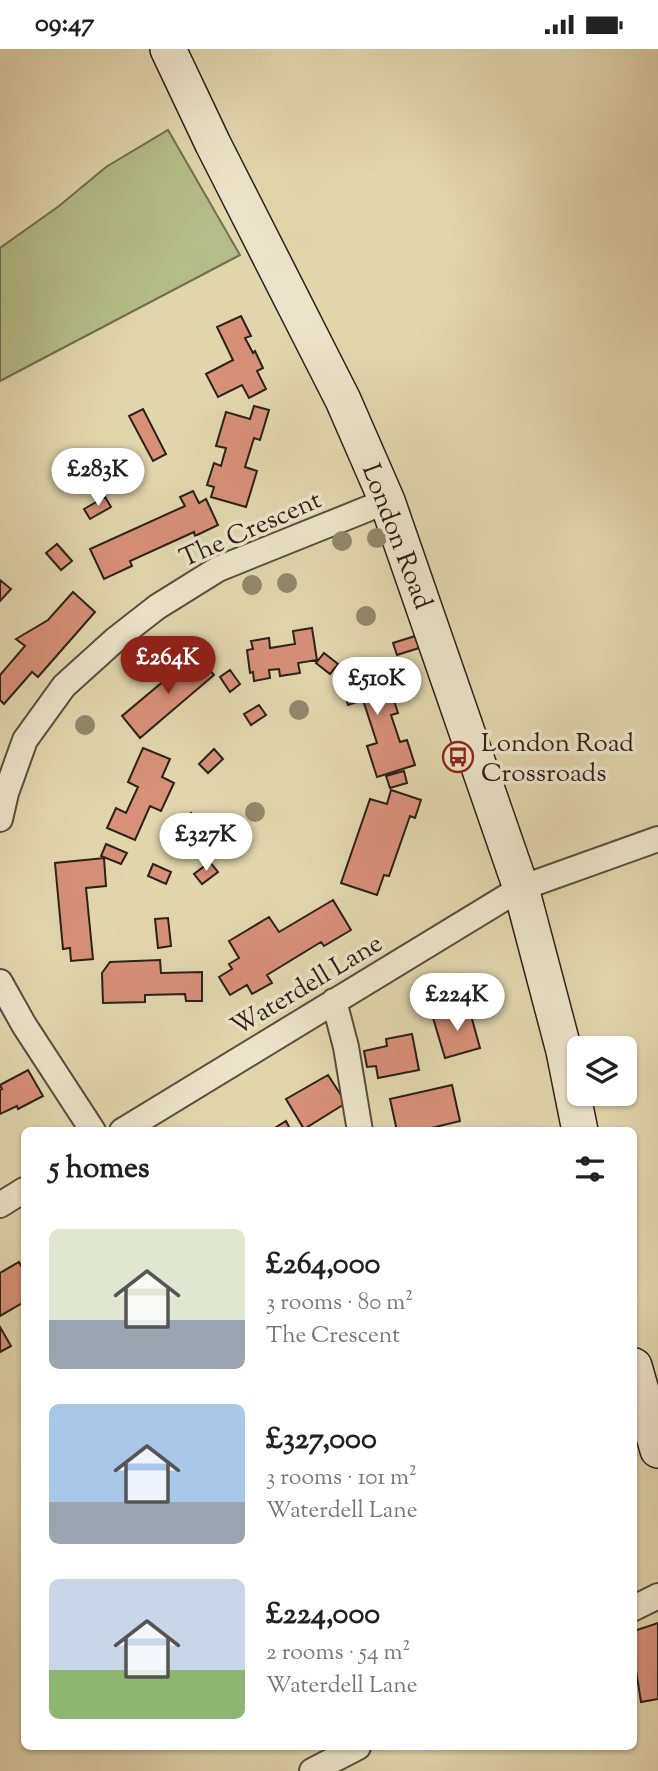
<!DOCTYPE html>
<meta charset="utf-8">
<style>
body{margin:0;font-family:"Sorts Mill Goudy",serif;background:#f2f2f2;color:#222;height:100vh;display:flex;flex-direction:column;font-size:26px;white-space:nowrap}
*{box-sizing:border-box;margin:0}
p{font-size:23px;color:#767676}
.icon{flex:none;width:38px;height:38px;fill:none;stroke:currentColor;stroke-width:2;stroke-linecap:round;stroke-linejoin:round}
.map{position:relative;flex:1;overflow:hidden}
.sheet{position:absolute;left:21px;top:1078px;width:616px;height:623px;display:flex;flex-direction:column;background:#fff;border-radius:10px;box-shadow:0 2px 5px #0004}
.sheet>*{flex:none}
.tools{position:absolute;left:567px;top:987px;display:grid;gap:14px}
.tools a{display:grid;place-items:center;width:70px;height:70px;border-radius:10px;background:#fff;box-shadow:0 2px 5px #0004;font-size:35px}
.price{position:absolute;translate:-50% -60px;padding:0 16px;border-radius:24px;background:#fff;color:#222;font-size:23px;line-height:46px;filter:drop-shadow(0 2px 4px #0008)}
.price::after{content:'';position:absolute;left:50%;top:42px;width:21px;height:16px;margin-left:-10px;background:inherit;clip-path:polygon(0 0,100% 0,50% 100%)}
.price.on{background:#8f2418;color:#fff}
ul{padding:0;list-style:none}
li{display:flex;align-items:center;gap:21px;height:175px;padding:0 28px}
li span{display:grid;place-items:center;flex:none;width:196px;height:140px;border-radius:10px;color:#555}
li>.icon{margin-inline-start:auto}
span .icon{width:84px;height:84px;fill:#fffc;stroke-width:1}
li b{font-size:30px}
h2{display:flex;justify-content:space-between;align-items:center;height:84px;padding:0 28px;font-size:30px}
.status{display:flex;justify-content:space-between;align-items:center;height:49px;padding:0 35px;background:#fff;direction:ltr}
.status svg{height:19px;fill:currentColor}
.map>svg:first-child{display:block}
</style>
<div class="status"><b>09:47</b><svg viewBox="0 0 49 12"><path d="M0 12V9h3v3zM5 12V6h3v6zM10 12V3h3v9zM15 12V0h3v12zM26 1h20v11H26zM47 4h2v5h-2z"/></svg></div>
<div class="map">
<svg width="658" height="1722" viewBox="0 0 658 1722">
<rect width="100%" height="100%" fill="#e2d6ad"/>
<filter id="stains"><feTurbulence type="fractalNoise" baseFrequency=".00286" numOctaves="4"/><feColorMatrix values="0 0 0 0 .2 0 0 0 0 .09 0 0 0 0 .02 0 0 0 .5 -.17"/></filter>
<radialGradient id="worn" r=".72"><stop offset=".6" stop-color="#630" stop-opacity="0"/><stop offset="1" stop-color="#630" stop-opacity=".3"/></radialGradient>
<path fill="#b4bd89" stroke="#706f50" stroke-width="2" d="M168 81 240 206 0 332V199L59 157 106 118Z"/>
<path fill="#d89079" stroke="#2c2118" stroke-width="2" d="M241 267 251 287 245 289 253 304 255 302 263 319 257 322 266 340 249 349 242 336 218 348 206 325 233 311 217 278Z
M254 357 269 361 260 391 254 389 245 418 257 422 246 458 211 448 214 438 207 436 214 414 221 417 226 399 216 397 226 363 250 370Z
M143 360 166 405 153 412 129 367Z
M95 425 100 434 84 443 79 433Z
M193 442 199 454 206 450 218 476 195 487 194 483 130 512 132 517 104 530 90 500 185 457 180 448Z
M105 448 111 458 90 470 84 460Z
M57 495 72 512 61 521 46 504Z
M0 531 11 540 0 552Z
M73 543 95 563 38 628 32 623 4 655 0 651V626L25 597 16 590 48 571Z
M312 579 317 611 298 614 300 624 280 627 279 620 269 621 270 629 254 632 253 623 250 624 247 601 253 600 251 592 269 589 270 599 295 595 293 582Z
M415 587 419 599 397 606 393 594Z
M324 604 338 615 330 625 316 614Z
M196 605 214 626 140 689 122 667Z
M373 610 386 648 392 646 398 664 391 666 400 693 407 691 415 716 377 728 367 697 377 694 363 651 348 656 337 621Z
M230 621 240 635 230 643 220 628Z
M259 656 266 666 251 676 244 665Z
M143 699 170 710 162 728 174 734 161 762 150 757 135 791 107 779 116 759 126 764 138 738 128 733Z
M214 700 223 710 208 724 199 715Z
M404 722 407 734 390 739 386 727Z
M391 741 421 751 415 769 410 767 389 827 384 826 377 846 341 834 370 750 387 755Z
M191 764 200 774 185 787 176 778Z
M209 774 219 788 208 795 198 781Z
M106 795 127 804 121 815 101 807Z
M104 809 106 837 86 839 93 910 71 912 70 899 63 900 55 814Z
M210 813 218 823 202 835 194 825Z
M153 815 171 823 166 835 148 827Z
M333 851 351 881 324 897 321 893 267 926 272 934 252 945 247 936 230 946 219 928 232 920 229 915 239 909 229 892 269 868 279 883Z
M168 869 171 897 158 899 155 870Z
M160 911 161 924 202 923V952H186L185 945 145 946V953L103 954 102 924 110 913Z
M469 959 480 999 445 1009 433 969Z
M412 985 419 1021 378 1029 376 1017 367 1018 364 1002 387 997 386 990Z
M28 1021 43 1047 18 1060 17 1057 0 1065V1041L2 1040 0 1036Z
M328 1026 346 1054 304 1080 286 1050Z
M452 1036 460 1072 419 1082H397L390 1050Z
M286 1072 291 1082H270Z
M19 1213 24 1222V1253L0 1267V1224Z
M0 1278 11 1297 0 1303Z
M658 1574V1650L641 1653 634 1609V1582Z"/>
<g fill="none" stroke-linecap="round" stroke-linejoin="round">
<g stroke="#5a4e3d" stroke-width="28">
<path id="minor" d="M0 770 6 744 25 691 64 637 116 590 157 558 218 520 387 452
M0 933 24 976 93 1082
M334 952 346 998 360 1082
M122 1082 521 839 658 790
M0 1156 24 1141
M634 1559 658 1547
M312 1722 358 1698"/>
</g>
<g stroke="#2c2118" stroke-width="38">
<path id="secondary" d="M168 0 213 95 343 351 387 452 521 839 564 1002 580 1082
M634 1317 658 1401"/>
</g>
<use href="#minor" stroke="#ece4ca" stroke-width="24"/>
<use href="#secondary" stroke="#ece4ca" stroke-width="35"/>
</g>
<g fill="#91886a">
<circle cx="377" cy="489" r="10"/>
<circle cx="342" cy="492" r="10"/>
<circle cx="287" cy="534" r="10"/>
<circle cx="252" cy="536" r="10"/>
<circle cx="366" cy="567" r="10"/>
<circle cx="299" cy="661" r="10"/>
<circle cx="85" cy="676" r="10"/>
<circle cx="255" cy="763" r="10"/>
</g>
<defs>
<g id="bus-ring" transform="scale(1.575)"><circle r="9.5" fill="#ece4ca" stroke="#8f2418" stroke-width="1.5"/><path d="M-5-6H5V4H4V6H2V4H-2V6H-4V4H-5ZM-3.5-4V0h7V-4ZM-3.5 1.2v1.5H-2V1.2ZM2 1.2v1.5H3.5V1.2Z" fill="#8f2418"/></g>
</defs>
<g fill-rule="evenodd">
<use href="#bus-ring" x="458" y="708"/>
</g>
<g text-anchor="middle" stroke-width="7" stroke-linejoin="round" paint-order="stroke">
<g font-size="26" fill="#2c2118" stroke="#ece4ca">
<text transform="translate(250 479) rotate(-24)" y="9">The Crescent</text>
<text transform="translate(398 487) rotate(69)" y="9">London Road</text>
<text transform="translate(306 935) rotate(-31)" y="9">Waterdell Lane</text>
</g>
<g font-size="26" fill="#2c2118" stroke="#ece4ca" text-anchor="start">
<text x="481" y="702">London Road<tspan x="481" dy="30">Crossroads</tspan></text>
</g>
</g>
<rect width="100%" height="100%" filter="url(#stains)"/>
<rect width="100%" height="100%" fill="url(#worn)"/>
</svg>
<div class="tools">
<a><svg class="icon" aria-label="layers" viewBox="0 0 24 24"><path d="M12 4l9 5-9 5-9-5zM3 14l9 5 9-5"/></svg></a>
</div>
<b class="price" style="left:98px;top:459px">£283K</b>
<b class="price on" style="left:168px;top:647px">£264K</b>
<b class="price" style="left:377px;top:668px">£510K</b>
<b class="price" style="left:206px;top:824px">£327K</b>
<b class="price" style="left:457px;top:984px">£224K</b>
<section class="sheet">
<h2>5 homes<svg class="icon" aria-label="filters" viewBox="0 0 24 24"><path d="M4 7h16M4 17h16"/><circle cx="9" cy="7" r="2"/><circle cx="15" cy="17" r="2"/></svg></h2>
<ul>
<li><span style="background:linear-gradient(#dfe7d0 65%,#9aa5b1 0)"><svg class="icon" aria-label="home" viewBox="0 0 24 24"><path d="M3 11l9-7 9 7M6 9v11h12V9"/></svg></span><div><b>£264,000</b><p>3 rooms · 80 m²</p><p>The Crescent</p></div></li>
<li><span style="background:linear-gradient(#a9c7e8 70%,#9aa5b1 0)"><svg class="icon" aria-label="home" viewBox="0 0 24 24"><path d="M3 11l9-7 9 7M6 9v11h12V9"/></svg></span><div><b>£327,000</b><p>3 rooms · 101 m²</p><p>Waterdell Lane</p></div></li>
<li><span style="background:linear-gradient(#c9d6e8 65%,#8fb573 0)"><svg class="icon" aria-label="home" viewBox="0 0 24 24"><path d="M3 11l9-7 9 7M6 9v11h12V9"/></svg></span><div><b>£224,000</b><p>2 rooms · 54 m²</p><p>Waterdell Lane</p></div></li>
</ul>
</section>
</div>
